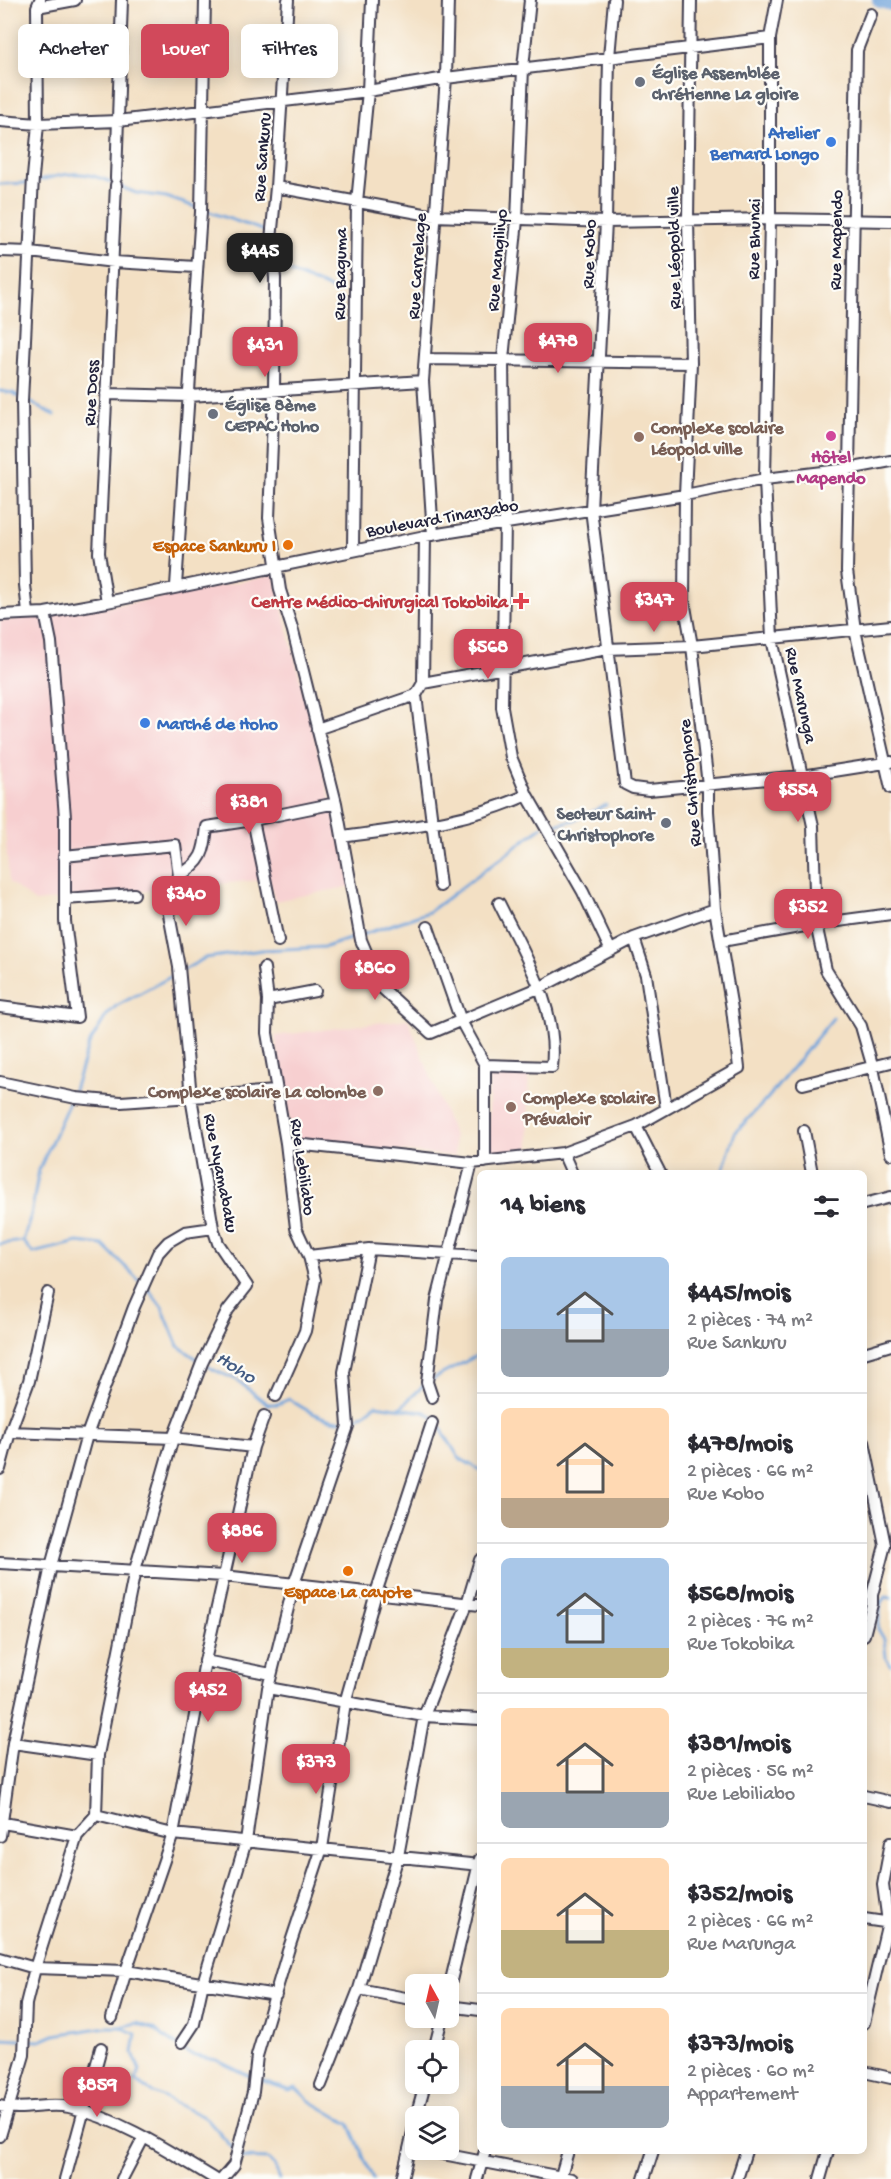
<!DOCTYPE html>
<html lang="fr">
<meta charset="utf-8">
<style>
body{margin:0;font-family:"Gochi Hand",sans-serif;background:#f7f7f7;color:#2b2b33;height:100vh;display:flex;flex-direction:column;font-size:22px;white-space:nowrap}
*{box-sizing:border-box;margin:0}
p{font-size:20px;color:#7c7c81}
.icon{flex:none;width:33px;height:33px;fill:none;stroke:currentColor;stroke-width:2;stroke-linecap:round;stroke-linejoin:round}
.map{position:relative;flex:1;overflow:hidden}
.details{position:absolute;left:477px;top:1170px;width:390px;height:984px;display:flex;flex-direction:column;background:#fff;border-radius:9px;box-shadow:0 3px 15px #0003}
.details>*{flex:none}
.hud{position:absolute;left:18px;top:24px;width:369px;height:54px;display:flex;gap:12px}
.needle{width:39px;rotate:352deg}
.tools{position:absolute;left:405px;top:1974px;display:grid;gap:12px}
.tools a{display:grid;place-items:center;width:54px;height:54px;border-radius:9px;background:#fff;box-shadow:0 3px 15px #0003;font-size:30px}
.price{position:absolute;translate:-50% -51px;padding:0 14px;border-radius:12px;background:#d1495b;color:#fff;font-size:20px;line-height:39px;filter:drop-shadow(0 2px 3px #0008)}
.price::after{content:'';position:absolute;left:50%;top:36px;width:18px;height:14px;margin-left:-9px;background:inherit;clip-path:polygon(0 0,100% 0,50% 100%)}
.price.current{background:#222;color:#fff}
ul{padding:0;list-style:none}
li{display:flex;align-items:center;gap:18px;height:150px;padding:0 24px}
li+li{border-top:2px solid #e1e1e2}
li span{display:grid;place-items:center;flex:none;width:168px;height:120px;border-radius:9px;color:#555}
li>.icon{margin-inline-start:auto}
span .icon{width:72px;height:72px;fill:#fffc;stroke-width:1}
li b{font-size:26px}
h2{display:flex;justify-content:space-between;align-items:center;height:72px;padding:0 24px;font-size:26px}
.tag{padding:0 21px;border-radius:9px;background:#fff;box-shadow:0 3px 15px #0003;font-size:21px;line-height:54px}
.tag.current{background:#d1495b;color:#fff}
.map>svg:first-child{display:block}
</style>
<div class="map">
<svg width="891" height="2179" viewBox="0 0 891 2179">
<rect width="100%" height="100%" fill="#fdfcf7"/>
<filter id="ink" filterUnits="userSpaceOnUse"><feTurbulence type="fractalNoise" baseFrequency=".0167" numOctaves="2"/><feDisplacementMap in="SourceGraphic" scale="12" xChannelSelector="R" yChannelSelector="G"/><feConvolveMatrix kernelMatrix="1 2 1 2 8 2 1 2 1" color-interpolation-filters="sRGB"/></filter>
<filter id="wash" filterUnits="userSpaceOnUse"><feTurbulence type="fractalNoise" baseFrequency=".008" numOctaves="4" result="noise"/><feDisplacementMap in="SourceGraphic" scale="24" xChannelSelector="R" yChannelSelector="G"/><feGaussianBlur stdDeviation="1.35" result="paint"/><feColorMatrix in="noise" values="0 0 0 0 0 0 0 0 0 0 0 0 0 0 0 0 0 1.4 0 .05"/><feComposite in="paint" operator="in"/></filter>
<g filter="url(#wash)">
<rect width="100%" height="100%" fill="#f3e0c4"/>
<path fill="#f7cfd0" d="M274 575 352 886 275 901 269 879 35 902 9 882 0 761V621L138 602Z
M408 1019 454 1136 455 1156 293 1142 275 1036Z
M489 1067H528L529 1151 489 1154Z"/>
<g fill="none" stroke-linecap="round" stroke-linejoin="round">
<path stroke="#6ea2da" stroke-width="3" d="M35 181C69 173 81 169 113 183
M0 184 29 183
M119 186 136 193 166 197 265 231 268 235
M276 252 285 270 334 290
M0 391 13 393 20 397
M26 400 54 415
M549 826 575 820 606 805
M182 971 205 958 262 950 326 947 429 912 542 827
M73 1093 88 1046 106 1016 116 1006 176 974
M722 1173 735 1133 767 1099 833 1018
M23 1241 31 1215 39 1170 70 1100
M23 1241 33 1253 78 1242 103 1245 141 1282
M0 1244 23 1241
M146 1286 162 1307 178 1346 212 1369 237 1380 267 1404H278L289 1399C317 1418 347 1434 375 1405L425 1412 435 1419 459 1458 480 1470
M431 1380 480 1354
M400 1408 426 1383
M864 1594 866 1598 881 1602
M881 1602 878 1629 884 1639 886 1658 891 1665
M881 1602 886 1597 891 1598
M121 2027 137 2023 156 2030 162 2036 191 2055 216 2060 247 2075 289 2090 296 2088 310 2101 349 2124 373 2179
M0 2039 40 2041 54 2035 107 2027H120L136 2034 133 2053 140 2070 135 2081 154 2093 206 2118 236 2152
M240 2156 242 2158 268 2159 274 2165 280 2179"/>
<path stroke="#6ea2da" stroke-width="16" d="M880 0 891 3"/>
</g>
</g>
<g filter="url(#ink)">
<g fill="none" stroke-linecap="round" stroke-linejoin="round">
<g stroke="#413e50" stroke-width="14">
<path id="minor" d="M288 0 276 187 271 240 275 278 274 392 269 518 280 590 293 631 336 803 361 940 381 987 431 1033 541 987 634 938 715 909
M530 0 523 68 517 220 503 359 505 523 502 707 511 757 527 795 583 892 611 951
M614 0 609 57 606 222 591 509 625 784 633 788 649 790 802 776 891 762
M777 0 770 38V219L765 479 772 639 813 826 816 924 826 970 861 1026 873 1068 891 1154
M37 7 75 0
M871 14 857 50 847 571 855 630 891 788
M0 121 38 124 118 121 368 91 446 78 770 38
M116 178 122 0
M276 187 435 216 606 222 770 219 891 221
M0 251 30 252 114 262 196 267
M426 359 691 363
M106 394 189 396 423 381
M433 535 423 381 446 78 448 0
M425 536 423 683 416 695 440 886
M353 549 357 202 368 91 372 0
M176 586 201 212 205 0
M107 602 99 553 116 185
M28 613 25 585 22 401 33 177 38 124 37 7 40 0
M0 615 45 613 107 602 425 536 685 495 765 479 848 469 891 461
M423 683 607 649 692 646 891 626
M317 729 416 695
M253 820 278 941
M342 837C407 828 467 822 527 795
M179 876C203 861 204 853 207 827L253 820 336 803
M65 899 134 894
M428 927 461 1021 485 1065V1162
M634 938 646 975 666 1108
M722 941 816 924 891 914
M264 968 268 1000 267 1033 286 1143 296 1228 309 1256 315 1280 305 1331 276 1396
M268 1000 315 991
M0 1007 77 1017 65 921V817L51 642 45 613
M485 1065 552 1067C559 1009 524 954 499 903
M0 1082 76 1098 121 1102 276 1091
M803 1084 891 1062
M636 1126 660 1173
M804 1131 812 1173
M286 1143 472 1163 563 1153 636 1126 739 1068 732 1009 715 909 708 811V785L692 646 684 601 685 495 691 363 688 219 691 0
M563 1153 572 1173
M864 1204 891 1197
M309 1256 369 1249 480 1256
M864 1353 891 1345
M432 1397 427 1382 437 1300 472 1163
M10 1432 173 1438 253 1447
M864 1442 885 1545 872 1595V1604L864 1635
M0 1469 10 1432 29 1381 48 1293
M0 1563 224 1576 480 1605
M205 1661 271 1674
M268 1688 424 1716 480 1719
M13 1743 98 1755
M864 1796 891 1802
M96 1815 173 1834 480 1865
M3 1823 77 1836
M0 1836 13 1743 51 1566 87 1435 134 1307 158 1253 168 1242 185 1232 213 1228
M864 1919 891 1923
M0 1958 35 1968 126 1971 276 1995
M359 1989 416 2000
M448 1993 480 1859
M448 2006 480 2010
M112 2018 126 1971 173 1834 205 1661 253 1447 264 1416
M864 2023 888 1922 883 1885 891 1842
M182 2042 194 2024 203 1983 246 1841 268 1688 294 1584 348 1426 344 1372 369 1249
M434 2050 442 2018
M864 2072 891 2078
M321 2085 359 1989 398 1856 424 1716 467 1604 480 1560
M0 2106C23 2112 47 2102 69 2107 121 2119 170 2152 215 2179
M416 2116 425 2084
M0 2136 24 2055 26 2004 35 1968 77 1836 96 1815 98 1755 135 1570 173 1438 202 1363 228 1310 247 1286 218 1243 213 1228 191 1097 179 967 165 893 179 876 175 845 64 856
M422 2150 572 2179
M65 2179 101 2048
M122 2179 144 2137
M222 2179 234 2165 253 2092 257 2056 288 1951 322 1848 345 1703 376 1593 432 1423
M402 2179 416 2119
M477 2179 485 2151
M560 2179 568 2151
M644 2179 653 2151
M737 2179 746 2151
M820 2179 828 2151"/>
</g>
<use href="#minor" stroke="#fff" stroke-width="10"/>
</g>
</g>
<g fill="#6b7280" stroke="#fdfcf7" stroke-width="2">
<circle cx="640" cy="82" r="6"/>
<circle cx="213" cy="414" r="6"/>
<circle cx="666" cy="823" r="6"/>
</g>
<g fill="#3f7fe0" stroke="#fdfcf7" stroke-width="2">
<circle cx="831" cy="142" r="6"/>
<circle cx="145" cy="723" r="6"/>
</g>
<circle fill="#d1479c" stroke="#fdfcf7" stroke-width="2" cx="831" cy="436" r="6"/>
<g fill="#8d6e63" stroke="#fdfcf7" stroke-width="2">
<circle cx="639" cy="437" r="6"/>
<circle cx="378" cy="1091" r="6"/>
<circle cx="511" cy="1107" r="6"/>
</g>
<g fill="#e8710a" stroke="#fdfcf7" stroke-width="2">
<circle cx="288" cy="545" r="6"/>
<circle cx="348" cy="1571" r="6"/>
</g>
<path fill="#e0444e" stroke="#fdfcf7" stroke-width="2" d="M518 592h6v6h6v6h-6v6h-6v-6h-6v-6h6z"/>
<g text-anchor="middle" stroke-width="4.5" stroke-linejoin="round" paint-order="stroke">
<g font-size="18" font-weight="bold" fill="#5b616d" stroke="#fdfcf7" text-anchor="start">
<text x="652" y="78">Église Assemblée<tspan x="652" dy="21">chrétienne La gloire</tspan></text>
<text x="225" y="410">Église 8ème<tspan x="225" dy="21">CEPAC Hoho</tspan></text>
<text x="654" y="819" text-anchor="end">Secteur Saint<tspan x="654" dy="21">Christophore</tspan></text>
</g>
<g font-size="18" font-weight="bold" fill="#366cbe" stroke="#fdfcf7" text-anchor="end">
<text x="819" y="138">Atelier<tspan x="819" dy="21">Bernard Longo</tspan></text>
<text x="157" y="729" text-anchor="start">Marché de Hoho</text>
</g>
<g font-size="18" fill="#22223b" stroke="#fdfcf7">
<text transform="translate(261 157) rotate(-86)" y="6">Rue Sankuru</text>
<text transform="translate(753 239) rotate(-89)" y="6">Rue Bhunai</text>
<text transform="translate(835 240) rotate(-89)" y="6">Rue Mapendo</text>
<text transform="translate(673 248) rotate(-91)" y="6">Rue Léopold ville</text>
<text transform="translate(588 254) rotate(-88)" y="6">Rue Kobo</text>
<text transform="translate(496 260) rotate(-85)" y="6">Rue Mangiliyo</text>
<text transform="translate(416 266) rotate(-86)" y="6">Rue Carrelage</text>
<text transform="translate(339 274) rotate(-89)" y="6">Rue Baguma</text>
<text transform="translate(90 393) rotate(-87)" y="6">Rue Doss</text>
<text transform="translate(442 517) rotate(-10)" y="6">Boulevard Tinanzabo</text>
<text transform="translate(802 695) rotate(78)" y="6">Rue Marunga</text>
<text transform="translate(689 783) rotate(-95)" y="6">Rue Christophore</text>
<text transform="translate(304 1167) rotate(82)" y="6">Rue Lebiliabo</text>
<text transform="translate(222 1173) rotate(79)" y="6">Rue Nyamabaku</text>
</g>
<g font-size="18" font-weight="bold" fill="#785e54" stroke="#fdfcf7" text-anchor="start">
<text x="651" y="433">Complexe scolaire<tspan x="651" dy="21">Léopold ville</tspan></text>
<text x="366" y="1097" text-anchor="end">Complexe scolaire La colombe</text>
<text x="523" y="1103">Complexe scolaire<tspan x="523" dy="21">Prévaloir</tspan></text>
</g>
<g font-size="18" font-weight="bold" fill="#b23c85" stroke="#fdfcf7">
<text x="831" y="462">Hôtel<tspan x="831" dy="21">Mapendo</tspan></text>
</g>
<g font-size="18" font-weight="bold" fill="#c56008" stroke="#fdfcf7" text-anchor="end">
<text x="276" y="551">Espace Sankuru I</text>
<text x="348" y="1597" text-anchor="middle">Espace La cayote</text>
</g>
<g font-size="18" font-weight="bold" fill="#be3a42" stroke="#fdfcf7" text-anchor="end">
<text x="508" y="607">Centre Médico-chirurgical Tokobika</text>
</g>
<g font-size="20" font-style="italic" fill="#445c83" stroke="#fdfcf7">
<text transform="translate(237 1366) rotate(33)" y="7">Hoho</text>
</g>
</g>
</svg>
<div class="tools">
<a><svg class="needle" viewBox="-14 -14 28 28"><path d="M0-13l5 13h-10z" fill="#e53935"/><path d="M0 13l5-13h-10z" fill="#7c7c81"/></svg></a>
<a><svg class="icon" aria-label="locate" viewBox="0 0 24 24"><circle cx="12" cy="12" r="6"/><path d="M12 2v4M12 18v4M2 12h4M18 12h4"/></svg></a>
<a><svg class="icon" aria-label="layers" viewBox="0 0 24 24"><path d="M12 4l9 5-9 5-9-5zM3 14l9 5 9-5"/></svg></a>
</div>
<b class="price current" style="left:260px;top:284px">$445</b>
<b class="price" style="left:558px;top:374px">$478</b>
<b class="price" style="left:265px;top:378px">$431</b>
<b class="price" style="left:654px;top:633px">$347</b>
<b class="price" style="left:488px;top:680px">$568</b>
<b class="price" style="left:798px;top:823px">$554</b>
<b class="price" style="left:249px;top:835px">$381</b>
<b class="price" style="left:186px;top:927px">$340</b>
<b class="price" style="left:808px;top:940px">$352</b>
<b class="price" style="left:375px;top:1001px">$860</b>
<b class="price" style="left:242px;top:1564px">$886</b>
<b class="price" style="left:208px;top:1723px">$452</b>
<b class="price" style="left:316px;top:1795px">$373</b>
<b class="price" style="left:97px;top:2118px">$859</b>
<div class="hud">
<a class="tag">Acheter</a>
<a class="tag current">Louer</a>
<a class="tag">Filtres</a>
</div>
<section class="details">
<h2>14 biens<svg class="icon" aria-label="filters" viewBox="0 0 24 24"><path d="M4 7h16M4 17h16"/><circle cx="9" cy="7" r="2"/><circle cx="15" cy="17" r="2"/></svg></h2>
<ul>
<li><span style="background:linear-gradient(#a9c7e8 60%,#9aa5b1 0)"><svg class="icon" aria-label="home" viewBox="0 0 24 24"><path d="M3 11l9-7 9 7M6 9v11h12V9"/></svg></span><div><b>$445/mois</b><p>2 pièces · 74 m²</p><p>Rue Sankuru</p></div></li>
<li><span style="background:linear-gradient(#ffd9b3 75%,#b9a48a 0)"><svg class="icon" aria-label="home" viewBox="0 0 24 24"><path d="M3 11l9-7 9 7M6 9v11h12V9"/></svg></span><div><b>$478/mois</b><p>2 pièces · 66 m²</p><p>Rue Kobo</p></div></li>
<li><span style="background:linear-gradient(#a9c7e8 75%,#c2b280 0)"><svg class="icon" aria-label="home" viewBox="0 0 24 24"><path d="M3 11l9-7 9 7M6 9v11h12V9"/></svg></span><div><b>$568/mois</b><p>2 pièces · 76 m²</p><p>Rue Tokobika</p></div></li>
<li><span style="background:linear-gradient(#ffd9b3 70%,#9aa5b1 0)"><svg class="icon" aria-label="home" viewBox="0 0 24 24"><path d="M3 11l9-7 9 7M6 9v11h12V9"/></svg></span><div><b>$381/mois</b><p>2 pièces · 56 m²</p><p>Rue Lebiliabo</p></div></li>
<li><span style="background:linear-gradient(#ffd9b3 60%,#c2b280 0)"><svg class="icon" aria-label="home" viewBox="0 0 24 24"><path d="M3 11l9-7 9 7M6 9v11h12V9"/></svg></span><div><b>$352/mois</b><p>2 pièces · 66 m²</p><p>Rue Marunga</p></div></li>
<li><span style="background:linear-gradient(#ffd9b3 65%,#9aa5b1 0)"><svg class="icon" aria-label="home" viewBox="0 0 24 24"><path d="M3 11l9-7 9 7M6 9v11h12V9"/></svg></span><div><b>$373/mois</b><p>2 pièces · 60 m²</p><p>Appartement</p></div></li>
</ul>
</section>
</div>
